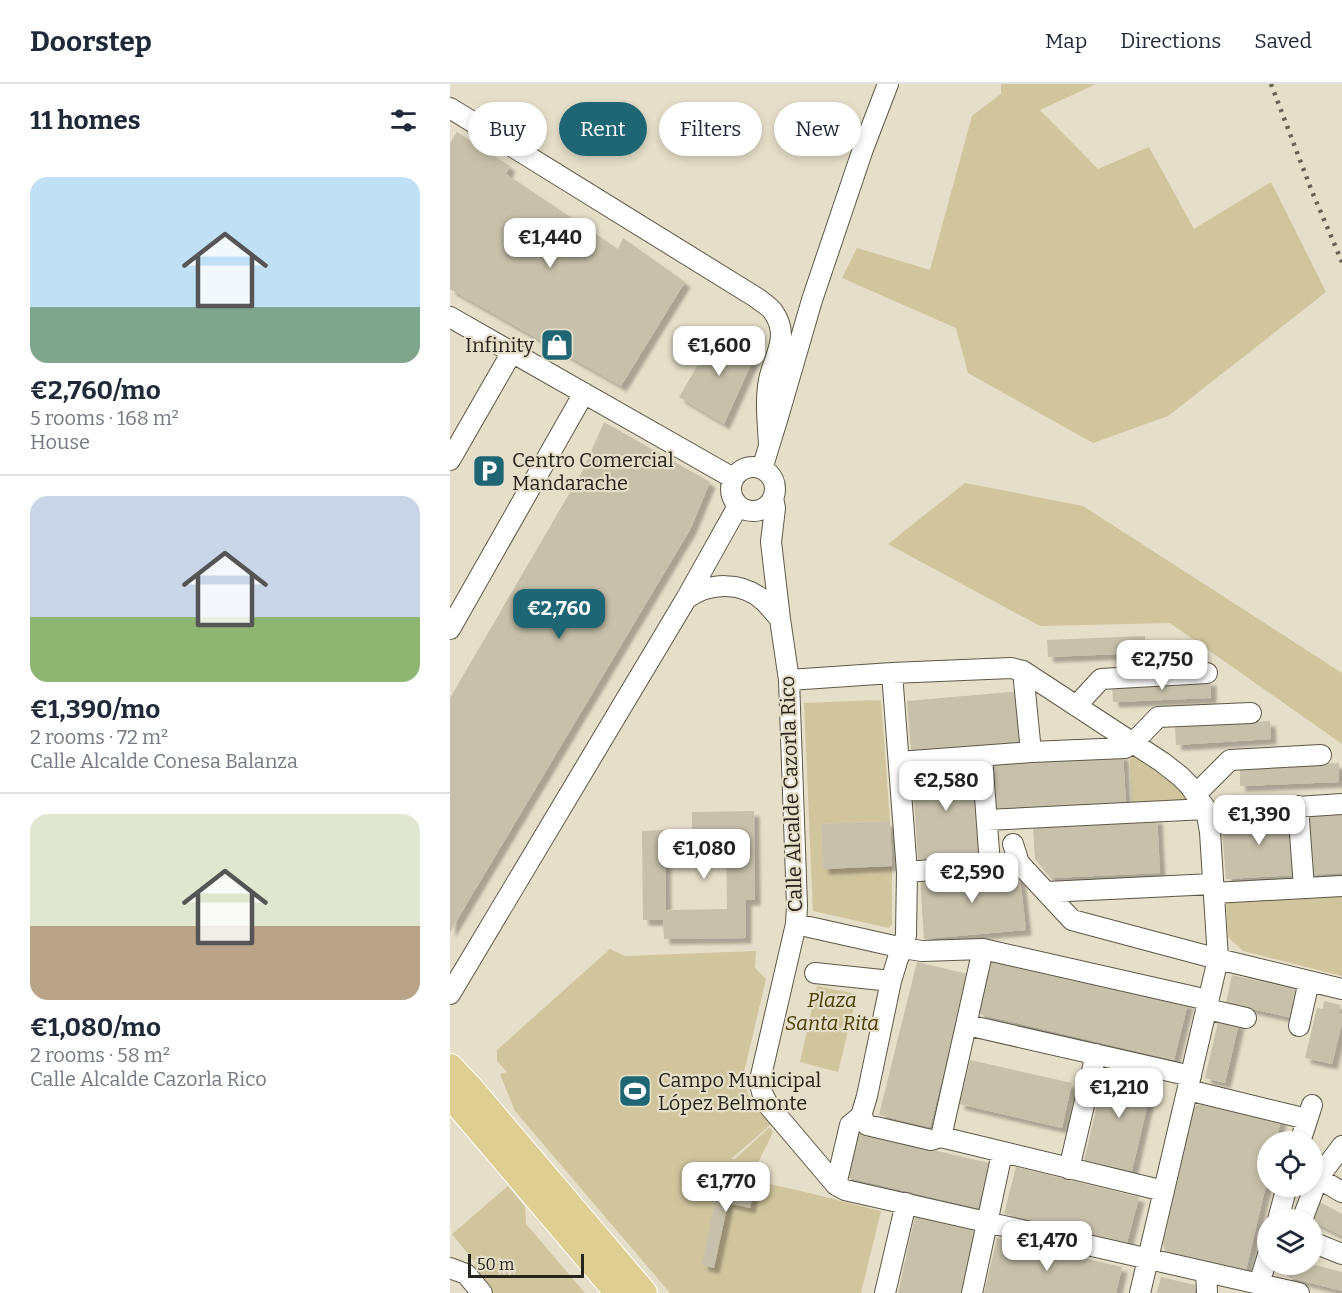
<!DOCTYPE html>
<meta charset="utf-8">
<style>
body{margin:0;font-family:Bitter,serif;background:#f2f2f3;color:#1f2937;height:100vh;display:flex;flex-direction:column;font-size:22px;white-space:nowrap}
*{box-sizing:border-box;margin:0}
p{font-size:20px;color:#747a83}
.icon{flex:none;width:33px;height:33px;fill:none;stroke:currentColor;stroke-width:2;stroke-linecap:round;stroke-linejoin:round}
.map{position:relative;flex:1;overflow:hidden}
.sheet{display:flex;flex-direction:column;background:#fff;width:450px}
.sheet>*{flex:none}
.top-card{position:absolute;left:18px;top:18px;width:570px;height:54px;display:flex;gap:12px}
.tools{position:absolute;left:807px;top:1047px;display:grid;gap:12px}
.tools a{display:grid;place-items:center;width:66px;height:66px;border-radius:50%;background:#fff;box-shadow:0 3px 9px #0003;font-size:30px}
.scale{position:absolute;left:18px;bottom:15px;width:116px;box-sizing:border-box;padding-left:6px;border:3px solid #27241c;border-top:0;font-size:16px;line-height:21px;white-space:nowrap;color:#27241c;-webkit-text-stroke:4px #e5dec8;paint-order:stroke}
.price{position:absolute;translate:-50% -51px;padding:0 14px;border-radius:12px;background:#fff;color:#222;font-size:20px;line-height:39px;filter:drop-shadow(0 2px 3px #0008)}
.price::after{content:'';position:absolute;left:50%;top:36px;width:18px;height:14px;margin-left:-9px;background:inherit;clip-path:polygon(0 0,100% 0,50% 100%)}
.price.current{background:#1f6675;color:#fff}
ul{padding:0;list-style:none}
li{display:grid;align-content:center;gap:12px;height:318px;padding:0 30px}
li+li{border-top:2px solid #e0e1e3}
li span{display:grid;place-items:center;height:186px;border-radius:18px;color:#555}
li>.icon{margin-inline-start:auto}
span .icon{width:108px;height:108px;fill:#fffc;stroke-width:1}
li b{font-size:26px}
h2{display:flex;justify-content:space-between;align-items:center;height:72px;padding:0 30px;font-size:26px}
.chip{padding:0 21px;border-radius:27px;background:#fff;box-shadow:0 3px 9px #0003;font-size:21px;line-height:54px}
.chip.current{background:#1f6675;color:#fff}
header{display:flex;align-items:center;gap:36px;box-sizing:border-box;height:84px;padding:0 30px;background:#fff;border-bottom:2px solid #e0e1e3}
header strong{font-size:28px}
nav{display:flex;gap:33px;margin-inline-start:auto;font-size:21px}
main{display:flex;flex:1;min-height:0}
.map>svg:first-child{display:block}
</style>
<header>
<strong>Doorstep</strong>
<nav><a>Map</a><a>Directions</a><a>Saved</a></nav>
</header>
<main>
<section class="sheet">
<h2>11 homes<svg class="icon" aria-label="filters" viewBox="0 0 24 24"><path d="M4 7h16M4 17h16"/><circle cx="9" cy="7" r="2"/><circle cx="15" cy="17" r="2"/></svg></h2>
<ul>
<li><span style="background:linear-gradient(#bfe0f5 70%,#7fa58c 0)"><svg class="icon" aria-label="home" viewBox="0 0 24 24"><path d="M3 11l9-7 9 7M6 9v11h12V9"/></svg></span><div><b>€2,760/mo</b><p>5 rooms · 168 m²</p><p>House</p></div></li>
<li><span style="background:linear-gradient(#c9d6e8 65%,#8fb573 0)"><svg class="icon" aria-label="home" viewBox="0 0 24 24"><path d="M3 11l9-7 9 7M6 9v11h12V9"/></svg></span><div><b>€1,390/mo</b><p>2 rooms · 72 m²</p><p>Calle Alcalde Conesa Balanza</p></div></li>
<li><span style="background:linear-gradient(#dfe7d0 60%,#b9a48a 0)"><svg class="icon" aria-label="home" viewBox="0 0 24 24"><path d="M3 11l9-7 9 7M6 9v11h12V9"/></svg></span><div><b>€1,080/mo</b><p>2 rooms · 58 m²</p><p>Calle Alcalde Cazorla Rico</p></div></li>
</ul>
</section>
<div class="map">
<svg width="892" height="1209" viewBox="0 0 892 1209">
<defs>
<filter id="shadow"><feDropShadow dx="5.5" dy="5.5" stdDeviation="1.5" flood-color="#0004"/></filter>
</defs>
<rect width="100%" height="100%" fill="#e5dec8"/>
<path fill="#d0c59d" d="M551 0H646L590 26 648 85 699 63 744 145 821 98 876 208 718 332 643 359 518 289 506 244 392 194 407 164 480 186 522 32 551 10Z
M515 399 633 422 892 589V660L720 539 590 542 438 460Z
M431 616 440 737 371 740 373 785 442 782V840L439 844 363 827 354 619Z
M682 671 727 703 740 719 682 721 680 675Z
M892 811V892L793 867 778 853 776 819Z
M160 865 175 872 306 867 305 884 316 895 293 992 298 1011 321 1040 281 1075H285L320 1043 323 1048 306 1083V1097L355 1108 431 1127 411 1209H220L65 1027 50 990 57 988 47 977V966Z
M367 902 407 910 388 988 350 978Z
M58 1102 75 1123 76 1140 135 1209H32L16 1190 26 1180 2 1150Z"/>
<path fill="#c7c1ab" filter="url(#shadow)" d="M7 48 60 82 56 90 168 165 173 154 235 198 171 302 0 205V59Z
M267 248 307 267 274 340 229 313Z
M154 338 260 398 241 444 0 848V614L133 386Z
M695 552V569L598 573 597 556Z
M761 596V614L663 618 662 600Z
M571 607 575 659 461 668 457 617Z
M820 637 821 655 726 661 725 643Z
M673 670 676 720 545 727 542 678Z
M524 678 530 774 468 778 462 682Z
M889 679V698L790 702V683Z
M892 725V789L858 791 854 727Z
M304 727 305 816H296V854L214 855 213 836H193L192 747 215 746 216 826 277 825 276 748H242V728Z
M842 729 845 791 776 795 771 734Z
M707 734 710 789 601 794 585 775 583 741Z
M440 737 442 782 373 785 371 740Z
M561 786 570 793 576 846 474 855 470 792Z
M541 874 738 919 724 976 528 930Z
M467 878 518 890 480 1043 429 1031Z
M782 891 848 906 842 934 776 919Z
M874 917 891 921 889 929H892V939L882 980 855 974 867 924 873 925Z
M769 934 789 939 775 999 755 994Z
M520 976 622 999 612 1044 509 1020Z
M656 982 704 993 682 1087 634 1077Z
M753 1018 831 1035 826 1058H818V1093L796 1186 715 1167 713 1159 744 1023Z
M406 1048 539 1079 528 1124 395 1093Z
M566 1083 689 1113 677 1159 554 1130Z
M284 1092 306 1097 300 1124 278 1119 264 1184 252 1181 268 1101 275 1103 276 1096 283 1098Z
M866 1116 892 1130V1152L862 1137Z
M465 1131 525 1144 511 1209H448Z
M547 1154 672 1183 666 1209H534Z
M840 1180H861L892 1188V1207L837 1193Z
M711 1193 745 1201V1209H707Z"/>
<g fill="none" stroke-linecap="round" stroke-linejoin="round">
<g stroke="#5d5845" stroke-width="22">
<path id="minor" d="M0 24 307 214C313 219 321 223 324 229 340 253 324 272 319 296 315 317 318 340 319 361
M0 233 283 394
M0 376 62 268
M281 405a22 22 0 1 1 44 0a22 22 0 1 1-44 0Z
M312 385 328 333 362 216 413 65 438 0
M323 414 325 424 321 458 330 535 339 596 347 822 346 840 310 996C310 1007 314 1013 319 1022L386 1101 395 1106 849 1209
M236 515C259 498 292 497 314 517 320 523 325 529 330 535
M0 545 134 309
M573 587 581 668
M339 596 442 589 561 584 573 587 712 678 730 692 739 701 756 725 760 748 768 875 690 1209
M626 622 651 595 757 589
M532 672 540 781
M449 678 581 668 675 664 683 659 708 633 801 629
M746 710 780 676 871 671
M848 722 854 804
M770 728 892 720
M537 736 756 725
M563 760 569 779 622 836 768 875 892 905
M457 788 569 779
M597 808 763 800
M764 809 892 802
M346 840 453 864 472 867 533 865 758 916
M365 889 441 897
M0 910 236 515 288 422
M757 925 796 934
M517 941 741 992
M849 942 859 897
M738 1006 857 1035
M411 1032 417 1041 481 1056 491 1053 714 1107
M491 1053 533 865
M850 1058 862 1021
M619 1085 646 970
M868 1094 892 1108
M386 1101 400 1041 411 1032 417 1012 441 897 448 874 453 864 456 851 457 788 442 589
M828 1136 837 1102
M852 1136 868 1094 892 1062
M862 1158 892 1170
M0 1184 16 1190 32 1209
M756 1188 757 1209
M809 1200 818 1171
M435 1209 456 1119
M522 1209 552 1069"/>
</g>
<g stroke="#fff" stroke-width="28">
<path id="major" d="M0 983 20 1004 194 1209
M0 1011 168 1209"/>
</g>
<use href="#minor" stroke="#fff" stroke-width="20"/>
<use href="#major" stroke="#dfce91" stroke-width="26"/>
<path stroke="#666255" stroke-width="4.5" stroke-dasharray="3 6" stroke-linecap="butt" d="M821 0 861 105 892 178"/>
</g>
<defs>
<g id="shop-square" transform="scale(1.725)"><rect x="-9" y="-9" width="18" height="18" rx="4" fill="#1f6675" stroke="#e5dec8"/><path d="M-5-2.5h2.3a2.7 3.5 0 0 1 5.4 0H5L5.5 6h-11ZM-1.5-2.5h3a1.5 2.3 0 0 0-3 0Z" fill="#fff"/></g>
<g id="parking-square" transform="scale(1.725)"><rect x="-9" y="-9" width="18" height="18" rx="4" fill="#1f6675" stroke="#e5dec8"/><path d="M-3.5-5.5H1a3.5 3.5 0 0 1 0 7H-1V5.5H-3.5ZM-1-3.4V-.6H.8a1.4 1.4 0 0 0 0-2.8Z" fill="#fff"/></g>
<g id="stadium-square" transform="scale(1.725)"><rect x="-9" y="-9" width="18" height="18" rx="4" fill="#1f6675" stroke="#e5dec8"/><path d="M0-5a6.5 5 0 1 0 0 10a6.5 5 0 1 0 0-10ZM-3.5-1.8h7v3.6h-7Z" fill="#fff"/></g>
</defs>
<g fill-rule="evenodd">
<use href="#shop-square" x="107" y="261"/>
<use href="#parking-square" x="39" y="387"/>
<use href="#stadium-square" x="185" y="1007"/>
</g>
<g text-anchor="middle" stroke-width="4.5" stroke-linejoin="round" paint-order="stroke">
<g font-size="20" fill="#27241c" stroke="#e5dec8" text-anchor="start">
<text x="84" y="268" text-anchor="end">Infinity</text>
<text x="62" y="383">Centro Comercial<tspan x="62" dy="23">Mandarache</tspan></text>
<text x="208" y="1003">Campo Municipal<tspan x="208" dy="23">López Belmonte</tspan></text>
</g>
<g font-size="20" fill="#27241c" stroke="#e5dec8">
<text transform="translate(341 710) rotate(-92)" y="7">Calle Alcalde Cazorla Rico</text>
</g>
<g font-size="20" font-style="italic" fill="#493b00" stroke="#e5dec8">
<text x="382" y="923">Plaza<tspan x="382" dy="23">Santa Rita</tspan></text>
</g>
</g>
</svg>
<div class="tools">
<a><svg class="icon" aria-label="locate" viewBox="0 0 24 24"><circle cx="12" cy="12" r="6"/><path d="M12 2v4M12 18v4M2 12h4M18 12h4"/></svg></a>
<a><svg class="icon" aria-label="layers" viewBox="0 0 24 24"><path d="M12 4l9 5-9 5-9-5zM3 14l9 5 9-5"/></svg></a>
</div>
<div class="scale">50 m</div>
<b class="price" style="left:100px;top:185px">€1,440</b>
<b class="price" style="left:269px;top:293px">€1,600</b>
<b class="price current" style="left:109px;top:556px">€2,760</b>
<b class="price" style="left:712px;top:607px">€2,750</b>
<b class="price" style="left:496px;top:728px">€2,580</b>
<b class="price" style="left:809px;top:762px">€1,390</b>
<b class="price" style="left:254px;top:796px">€1,080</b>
<b class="price" style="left:522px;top:820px">€2,590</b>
<b class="price" style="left:669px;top:1035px">€1,210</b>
<b class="price" style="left:276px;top:1129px">€1,770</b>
<b class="price" style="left:597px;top:1188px">€1,470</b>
<div class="top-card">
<a class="chip">Buy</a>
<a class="chip current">Rent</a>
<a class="chip">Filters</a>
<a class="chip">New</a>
</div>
</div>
</main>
